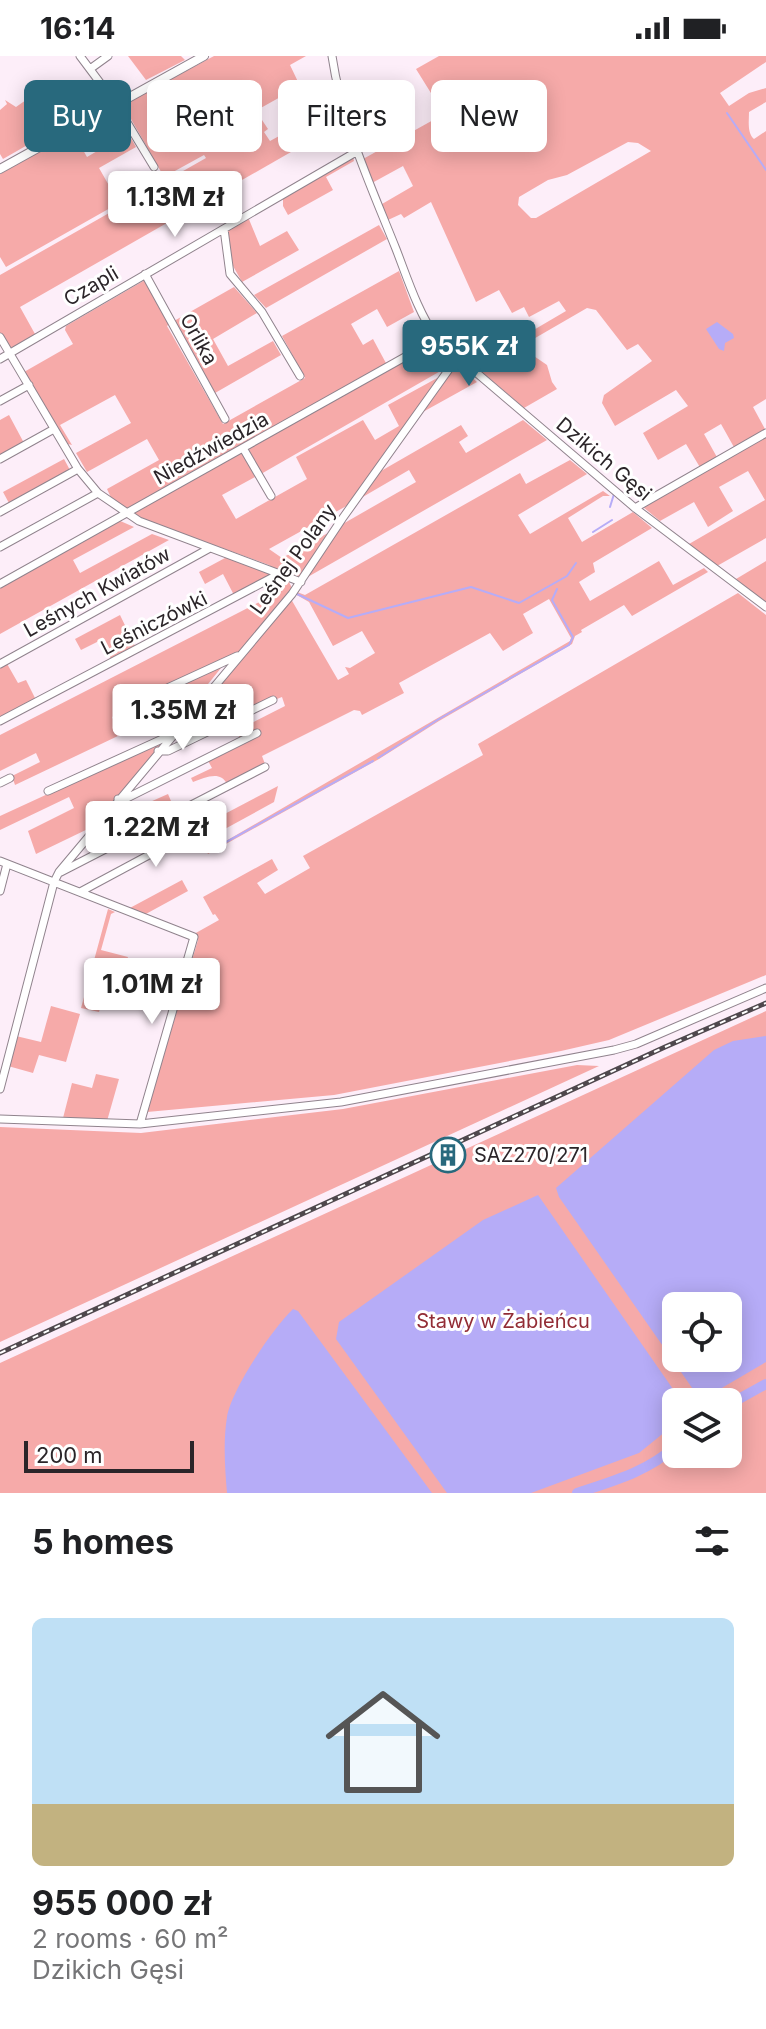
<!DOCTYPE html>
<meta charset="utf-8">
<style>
body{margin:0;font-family:Inter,sans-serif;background:#f6f6f6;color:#202124;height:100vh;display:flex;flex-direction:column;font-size:30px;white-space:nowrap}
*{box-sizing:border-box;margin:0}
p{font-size:26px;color:#757577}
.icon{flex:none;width:44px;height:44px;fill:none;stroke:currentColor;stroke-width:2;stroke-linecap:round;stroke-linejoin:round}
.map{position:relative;height:1437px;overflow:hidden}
.drawer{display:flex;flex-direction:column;background:#fff;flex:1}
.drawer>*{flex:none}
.banner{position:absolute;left:24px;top:24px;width:718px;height:72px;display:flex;gap:16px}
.fabs{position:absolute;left:662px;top:1236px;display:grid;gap:16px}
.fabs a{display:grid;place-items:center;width:80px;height:80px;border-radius:12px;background:#fff;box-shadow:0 4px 20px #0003;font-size:40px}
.scale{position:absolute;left:24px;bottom:20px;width:170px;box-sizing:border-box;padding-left:8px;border:4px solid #2b2529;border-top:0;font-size:22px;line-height:28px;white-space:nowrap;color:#2b2529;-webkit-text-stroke:6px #fff;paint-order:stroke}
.price{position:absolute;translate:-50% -68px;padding:0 18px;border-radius:8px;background:#fff;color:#222;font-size:26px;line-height:52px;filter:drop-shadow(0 2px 4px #0008)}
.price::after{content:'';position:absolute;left:50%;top:48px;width:24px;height:18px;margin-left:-12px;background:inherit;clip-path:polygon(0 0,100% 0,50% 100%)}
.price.on{background:#28697d;color:#fff}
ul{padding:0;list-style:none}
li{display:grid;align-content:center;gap:16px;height:424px;padding:0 32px}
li+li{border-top:2px solid #e0e0e0}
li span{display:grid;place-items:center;height:248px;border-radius:12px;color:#555}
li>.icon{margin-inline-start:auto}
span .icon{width:144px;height:144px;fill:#fffc;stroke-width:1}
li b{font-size:34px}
h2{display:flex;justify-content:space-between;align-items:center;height:96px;padding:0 32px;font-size:34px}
.tag{padding:0 28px;border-radius:12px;background:#fff;box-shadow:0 4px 20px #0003;font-size:28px;line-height:72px}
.tag.on{background:#28697d;color:#fff}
.status{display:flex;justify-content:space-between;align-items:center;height:56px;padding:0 40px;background:#fff;direction:ltr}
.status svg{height:22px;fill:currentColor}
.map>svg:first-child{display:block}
</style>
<div class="status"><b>16:14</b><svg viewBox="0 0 49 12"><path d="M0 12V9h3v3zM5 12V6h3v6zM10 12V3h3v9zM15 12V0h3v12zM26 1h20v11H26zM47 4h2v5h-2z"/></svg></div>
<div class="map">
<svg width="766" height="1437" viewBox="0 0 766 1437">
<rect width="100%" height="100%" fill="#fdeef9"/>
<path fill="#f6aaa9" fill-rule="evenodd" d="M128 0H181L185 4 146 24Z
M214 0H306L290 9 300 30 250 58 255 68 262 64 268 73 264 76 270 85 281 79 291 96 20 251 35 278 16 291H10L0 277V219L206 102 204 99 164 121 123 49Z
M439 0H766V6L720 37 729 50 749 37 766 32V46L749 56C749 65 747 77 754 83L766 75V343L753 351 766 375 735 393 721 368 704 378 718 403 701 413 686 388 658 404 643 377 688 350 676 334 615 370 602 347 604 339 652 305 638 288 627 294 596 254 587 252 530 285 528 296 547 309 552 326 557 333 524 352 474 309 566 255 559 245 529 261 524 251 512 257 499 234 476 246 431 146 404 162 401 158 388 164 382 148 413 130 403 110 372 127 363 103 444 58 416 13ZM628 86 638 87 651 95 536 162H531L518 149 519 141 548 124 567 119Z
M46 30 71 64 3 103 0 98V54L7 48 5 44 16 51Z
M115 54 120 64 79 87 87 101 128 77 136 91 99 112 119 147 6 211 0 201V118Z
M353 101 354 105 326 121 333 134 288 159 283 150V141Z
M248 161 260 190 287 175 299 194 242 226 228 201V173Z
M379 169 387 183 266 252 254 239Z
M399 215 414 256 387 271 377 253 351 268 363 289 373 283 387 309 127 456 113 446 107 433 159 404 147 383 87 416 76 397 131 367 115 339 60 369 72 389 68 388 24 316 73 288 65 274 66 270 145 224 170 267 167 270 223 368 305 322 282 280Z
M234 231 257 257 213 283 228 310 273 285 281 299 215 337 174 265Z
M433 289 452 304 444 313 261 418 249 395 250 391Z
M456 307 477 326 421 357Z
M439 321 350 448 269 493 282 502 328 477 301 521 277 515 269 509 145 464 132 456 242 396 255 421 222 439 236 463 307 423 296 401 363 364 375 384 399 370 388 349Z
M9 359 24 387 0 401V364Z
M523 364 547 384 306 522 341 469 416 426 409 414 361 442 381 415 461 369 468 380 459 386 466 397Z
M766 380V482L717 510 689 488 765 444 748 415 719 431 733 455 708 471 694 446 660 465 643 451Z
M64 403 71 416 10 449 3 436Z
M570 404 587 418 518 459 530 478 603 435 610 440H603L568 462 582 486 633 456 652 472 593 507 595 516 579 526 590 545 659 505 673 529 704 512 708 516 632 560 624 549 581 574 582 576 575 580 572 588 439 665 379 703 208 798 207 796 570 585 571 582 549 543 523 558 533 577 503 595 490 577 399 627 404 637 362 659 360 655 354 654 262 700 265 708 227 728C220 714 205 722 193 726L191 722 212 712 207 703 241 684 236 675 285 650 282 641 249 654 245 646 177 678 291 543 338 624 349 618 345 611 350 612 375 597 362 575 333 590 309 546 295 538 297 536 305 539 520 417 526 428Z
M118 464 134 471 73 504 80 517 152 478 169 484 0 578V530Z
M225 502H228L272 518 235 541 223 518 205 528 199 516Z
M766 505V547L736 523Z
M278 522 288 524 293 534 238 597 138 644 139 648 112 661 120 679 15 729 12 720 40 706 36 697 0 715V679L283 534 270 527Z
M738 537 766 559V919L609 984 561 995 334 1039 147 1056 198 884 194 878 219 864 215 858 213 859 203 841 272 803 278 814 257 827 265 838 310 812 303 800 483 699 478 688Z
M120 559 136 592 112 605 101 584 81 594 75 583Z
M6 606 18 627 26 624 36 644 0 662V609Z
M225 607 200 638 164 655 156 640Z
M197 643 175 674 164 679 156 663Z
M165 684 92 771 36 798 28 775 74 752 69 741 0 774V760Z
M278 730 274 746 223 774 217 762Z
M168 738 171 745 100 781 97 776 119 750 150 746Z
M182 824 188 835 144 859 128 853Z
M108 853 115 856 111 858 101 894 128 901 120 930 107 927 99 956 81 952Z
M51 950 80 958 66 1006 39 999 33 1017 8 1010 16 980 41 986Z
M766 955V1437H0V1307ZM676 1250H728V1302H676ZM676 1346H728V1398H676Z
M577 1009 599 1010 0 1286V1071L141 1077 343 1053Z
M96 1018 119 1023 107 1065 63 1062 72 1027 92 1032Z"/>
<path fill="#b6acf7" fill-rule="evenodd" d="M717 266 733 278 734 282 725 287 724 295 719 293 706 273Z
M766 980V1306L703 1343 697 1339 559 1141 556 1132 714 994 733 985ZM728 1250V1302H676V1250Z
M538 1139 682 1346H676V1367L639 1397 531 1437H447L336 1283 339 1266 483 1164Z
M293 1253 298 1255 432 1437H227C225 1413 223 1385 227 1361 232 1333 272 1273 293 1253Z"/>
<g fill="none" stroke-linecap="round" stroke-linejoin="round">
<path stroke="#b6acf7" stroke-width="2" d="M727 57 766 114
M610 451 614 438
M593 476 612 464
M297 538 348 562 471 531 519 547 567 520 576 507
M378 702 439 663 569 589 573 581 552 544 557 533
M208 796 373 705"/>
<path stroke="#b6acf7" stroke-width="10" d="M728 1349 766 1328
M577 1437C613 1425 647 1416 676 1390"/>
<g stroke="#90838d" stroke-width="9">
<path id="minor" d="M80 0 116 48 154 111
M332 0C342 68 371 130 396 193 408 224 418 256 437 283L635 452 766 551
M90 13 108 0
M224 173 230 218 262 256 300 320
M145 218 225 363
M0 281 78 413 98 437 139 465 301 526
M0 303 356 96
M0 345 29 329
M243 392 271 440
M0 403 54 373
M635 452 766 377
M0 456 78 413
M0 491 98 437
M0 528 437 283
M0 608 210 492
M139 645 237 600
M0 665 279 518
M158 695H168L273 644
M0 727 10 722
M48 735 171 679
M118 743 127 742 257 677
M0 805 194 881 140 1068
M61 816 265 711
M0 835 7 808
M80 836 216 763
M0 1033 54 826 59 816 292 538 342 463 457 302
M0 1063 140 1068 341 1046 614 994 636 988 766 932"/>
</g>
<g stroke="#90838d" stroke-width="10">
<path id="major" d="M0 113 204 0"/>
</g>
<use href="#minor" stroke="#fff" stroke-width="7"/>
<use href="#major" stroke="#fff" stroke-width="8"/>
<g stroke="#4f484d" stroke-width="5">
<path id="rail" d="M0 1297 665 991 766 947"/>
</g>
<use href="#rail" stroke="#fff" stroke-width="2" stroke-dasharray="6" stroke-linecap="butt"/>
</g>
<defs>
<g id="building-ring" transform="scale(1.8)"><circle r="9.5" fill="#fff" stroke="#28697d" stroke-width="1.5"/><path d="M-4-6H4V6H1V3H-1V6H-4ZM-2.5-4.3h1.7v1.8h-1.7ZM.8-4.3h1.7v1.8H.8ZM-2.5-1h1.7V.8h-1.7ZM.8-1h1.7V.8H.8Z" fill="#28697d"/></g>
</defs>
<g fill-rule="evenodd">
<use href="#building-ring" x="448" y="1099"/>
</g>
<g text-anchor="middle" stroke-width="6" stroke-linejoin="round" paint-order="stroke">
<g font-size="20" fill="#2b2529" stroke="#fff">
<text transform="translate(91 230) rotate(-30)" y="7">Czapli</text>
<text transform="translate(199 283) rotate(61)" y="7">Orlika</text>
<text transform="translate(211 392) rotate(-29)" y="7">Niedźwiedzia</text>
<text transform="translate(604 403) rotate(40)" y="7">Dzikich Gęsi</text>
<text transform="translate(293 503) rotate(-54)" y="7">Leśnej Polany</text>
<text transform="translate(97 536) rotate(-29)" y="7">Leśnych Kwiatów</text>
<text transform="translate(154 567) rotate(-27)" y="7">Leśniczówki</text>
</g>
<g font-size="20" fill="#2b2529" stroke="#fff" text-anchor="start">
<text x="474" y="1106">SAZ270/271</text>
</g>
<g font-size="20" fill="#922c35" stroke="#fff">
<text x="503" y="1272">Stawy w Żabieńcu</text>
</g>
</g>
</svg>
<div class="fabs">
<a><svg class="icon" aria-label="locate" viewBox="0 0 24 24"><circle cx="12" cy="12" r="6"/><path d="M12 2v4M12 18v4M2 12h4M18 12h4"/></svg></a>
<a><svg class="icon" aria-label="layers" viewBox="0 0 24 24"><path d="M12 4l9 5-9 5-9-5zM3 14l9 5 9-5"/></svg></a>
</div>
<div class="scale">200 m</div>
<b class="price" style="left:175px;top:183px">1.13M zł</b>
<b class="price on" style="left:469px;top:332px">955K zł</b>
<b class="price" style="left:183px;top:696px">1.35M zł</b>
<b class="price" style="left:156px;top:813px">1.22M zł</b>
<b class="price" style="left:152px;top:970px">1.01M zł</b>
<div class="banner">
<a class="tag on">Buy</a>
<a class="tag">Rent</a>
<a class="tag">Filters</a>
<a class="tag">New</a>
</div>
</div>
<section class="drawer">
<h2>5 homes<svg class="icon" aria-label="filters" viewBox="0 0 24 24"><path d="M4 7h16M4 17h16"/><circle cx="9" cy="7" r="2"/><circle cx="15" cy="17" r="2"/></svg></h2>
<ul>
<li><span style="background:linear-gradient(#bfe0f5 75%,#c2b280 0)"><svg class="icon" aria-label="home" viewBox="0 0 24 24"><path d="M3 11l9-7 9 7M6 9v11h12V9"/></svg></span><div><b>955 000 zł</b><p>2 rooms · 60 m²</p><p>Dzikich Gęsi</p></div></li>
</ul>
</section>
